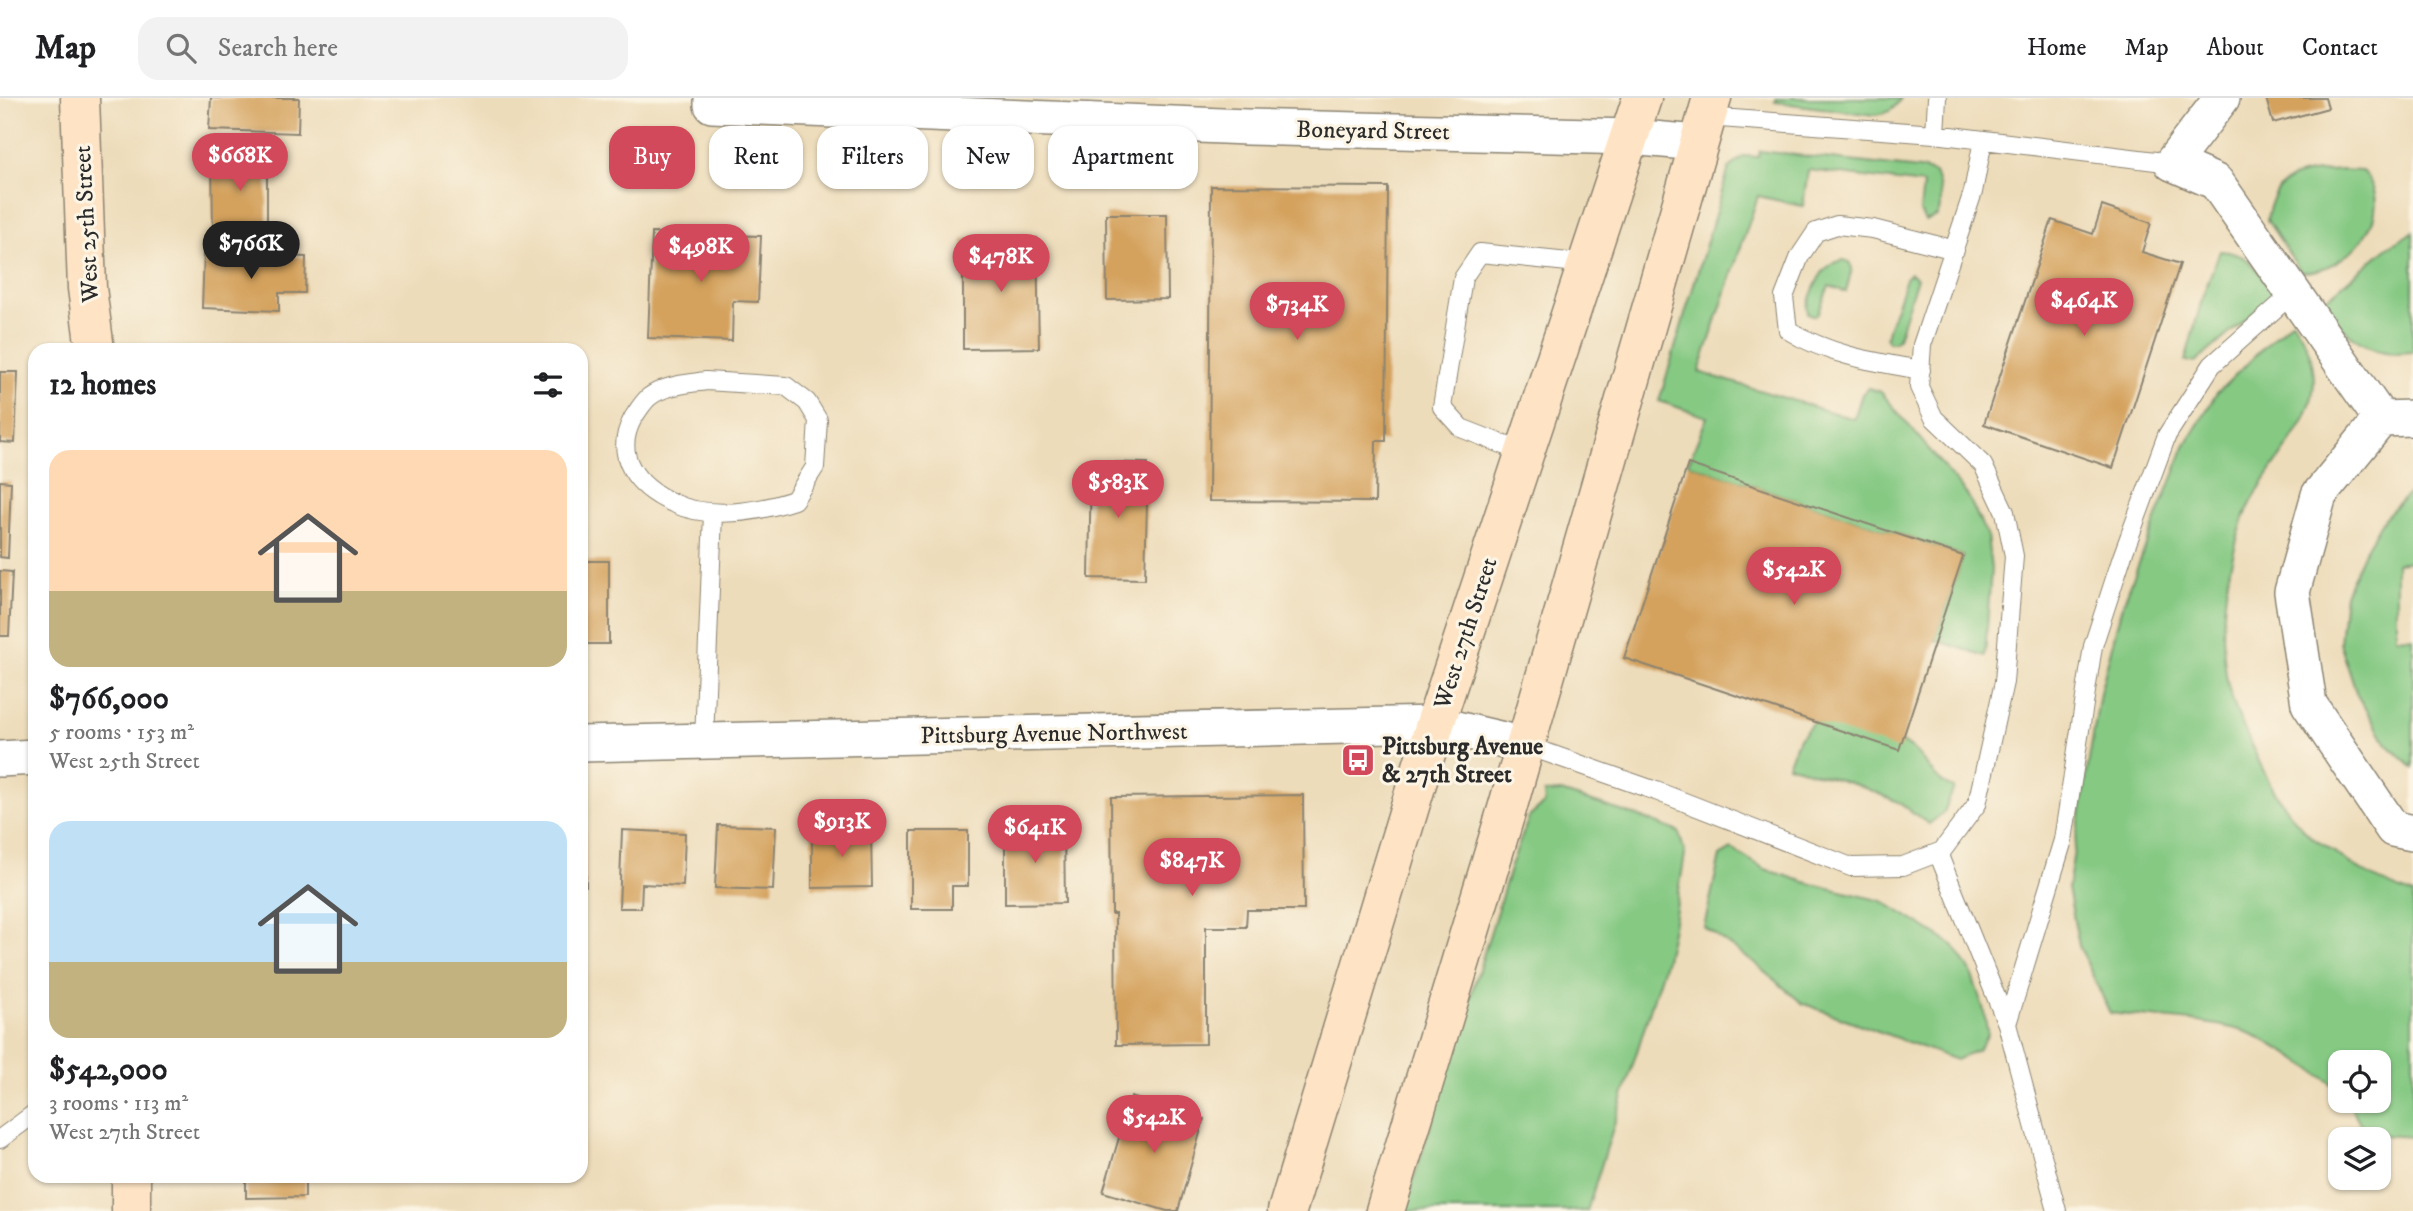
<!DOCTYPE html>
<meta charset="utf-8">
<style>
body{margin:0;font-family:"IM FELL DW Pica",serif;background:#f2f2f2;color:#202124;height:100vh;display:flex;flex-direction:column;font-size:26px;white-space:nowrap}
*{box-sizing:border-box;margin:0}
p{font-size:23px;color:#757577}
.icon{flex:none;width:38px;height:38px;fill:none;stroke:currentColor;stroke-width:2;stroke-linecap:round;stroke-linejoin:round}
.map{position:relative;flex:1;overflow:hidden}
.drawer{position:absolute;left:28px;top:245px;width:560px;height:840px;display:flex;flex-direction:column;background:#fff;border-radius:21px;box-shadow:0 2px 5px #0004}
.drawer>*{flex:none}
.banner{position:absolute;left:609px;top:28px;width:665px;height:63px;display:flex;gap:14px}
.buttons{position:absolute;left:2328px;top:952px;display:grid;gap:14px}
.buttons a{display:grid;place-items:center;width:63px;height:63px;border-radius:14px;background:#fff;box-shadow:0 2px 5px #0004;font-size:35px}
.price{position:absolute;translate:-50% -60px;padding:0 16px;border-radius:24px;background:#d1495b;color:#fff;font-size:23px;line-height:46px;filter:drop-shadow(0 2px 4px #0008)}
.price::after{content:'';position:absolute;left:50%;top:42px;width:21px;height:16px;margin-left:-10px;background:inherit;clip-path:polygon(0 0,100% 0,50% 100%)}
.price.on{background:#222;color:#fff}
ul{padding:0;list-style:none}
li{display:grid;align-content:center;gap:14px;height:371px;padding:0 21px}
li span{display:grid;place-items:center;height:217px;border-radius:21px;color:#555}
li>.icon{margin-inline-start:auto}
span .icon{width:126px;height:126px;fill:#fffc;stroke-width:1}
li b{font-size:30px}
h2{display:flex;justify-content:space-between;align-items:center;height:84px;padding:0 21px;font-size:30px}
.chip{padding:0 24px;border-radius:21px;background:#fff;box-shadow:0 2px 5px #0004;font-size:24px;line-height:63px}
.chip.on{background:#d1495b;color:#fff}
header{display:flex;align-items:center;gap:42px;box-sizing:border-box;height:98px;padding:0 35px;background:#fff;border-bottom:2px solid #e0e0e0}
header strong{font-size:33px}
nav{display:flex;gap:38px;margin-inline-start:auto;font-size:24px}
.search{width:490px;height:63px;background:#f2f2f2;display:flex;align-items:center;gap:18px;box-sizing:border-box;padding:0 24px;border-radius:21px;color:#757577;font-size:26px}
.map>svg:first-child{display:block}
</style>
<header>
<strong>Map</strong>
<div class="search"><svg class="icon" aria-label="search" viewBox="0 0 24 24"><circle cx="10" cy="10" r="6"/><path d="M15 15l6 6"/></svg>Search here</div>
<nav><a>Home</a><a>Map</a><a>About</a><a>Contact</a></nav>
</header>
<div class="map">
<svg width="2413" height="1113" viewBox="0 0 2413 1113">
<rect width="100%" height="100%" fill="#fcf5e5"/>
<filter id="ink" filterUnits="userSpaceOnUse"><feTurbulence type="fractalNoise" baseFrequency=".0143" numOctaves="2"/><feDisplacementMap in="SourceGraphic" scale="14" xChannelSelector="R" yChannelSelector="G"/><feConvolveMatrix kernelMatrix="1 2 1 2 8 2 1 2 1" color-interpolation-filters="sRGB"/></filter>
<filter id="wash" filterUnits="userSpaceOnUse"><feTurbulence type="fractalNoise" baseFrequency=".00686" numOctaves="4" result="noise"/><feDisplacementMap in="SourceGraphic" scale="28" xChannelSelector="R" yChannelSelector="G"/><feGaussianBlur stdDeviation="1.57" result="paint"/><feColorMatrix in="noise" values="0 0 0 0 0 0 0 0 0 0 0 0 0 0 0 0 0 1.4 0 .05"/><feComposite in="paint" operator="in"/></filter>
<g filter="url(#wash)">
<rect width="100%" height="100%" fill="#eddcba"/>
<path fill="#85c983" stroke="#587a57" stroke-width="2" d="M1777 0H1901C1894 12 1887 16 1874 17L1775 4Z
M1760 53 1920 71 1935 75C1941 90 1944 104 1937 118L1925 123 1920 114 1923 86 1808 72 1803 108 1758 98 1699 274 1854 321 1862 296 1868 290 1881 294 1968 398 1987 438 1991 471 1985 558 1935 542 1963 458 1688 366 1707 319 1659 303 1729 70 1744 58 1758 59Z
M2341 72 2362 73C2402 114 2347 175 2301 174L2267 122C2274 76 2301 75 2341 72Z
M2413 134V254C2404 254 2394 256 2385 254 2357 249 2338 226 2321 205L2388 149Z
M2220 153C2253 155 2257 173 2274 197L2195 265 2185 263 2204 194Z
M1844 162 1849 164 1852 170 1846 194 1829 188 1818 215 1815 218 1808 215 1807 208C1815 189 1820 165 1844 162Z
M1910 175 1917 180 1898 240 1895 244H1889L1886 240 1888 231 1907 178Z
M2292 222C2354 310 2268 351 2242 426 2226 474 2219 527 2226 577 2230 604 2245 632 2256 657 2268 684 2286 715 2308 736 2314 742 2323 746 2330 751 2341 759 2353 768 2365 775 2379 784 2397 790 2413 797V1039L2366 1036 2348 1003H2378V964H2340V992C2313 972 2284 951 2254 937 2220 922 2149 920 2110 915L2079 848 2068 790 2100 595 2121 511 2185 348 2217 295Z
M2413 391V463L2396 465V539L2413 540V670L2387 646 2357 597 2340 545 2345 496 2363 456 2384 420Z
M1814 623 1901 644C1926 654 1930 684 1954 690L1944 714 1929 726 1896 703 1860 688 1788 667 1799 640Z
M1561 694 1643 720 1679 734 1685 756 1673 829 1666 861 1587 1113H1404L1511 768 1529 719 1545 705 1544 695Z
M1732 751 1765 771 1808 785 1882 803 1953 847 1970 872 1983 909 1988 937 1977 952 1956 962 1802 905 1756 866 1704 829 1720 758Z"/>
<g id="blocks">
<path fill="#d4a25d" d="M211 0H299L298 35 209 32Z
M2266 0H2325L2328 10 2273 25Z
M212 60H267V131L213 130Z
M1211 88 1388 89 1386 343H1376L1375 404 1209 403Z
M2102 108 2151 125 2142 154 2180 166 2113 370 1984 326 2052 122 2093 136Z
M1106 116H1167L1168 201 1107 202Z
M652 135 761 138 758 204 733 203 732 243 648 240Z
M1037 140 1039 250 963 251V141Z
M204 155 306 159 305 195H279V213L202 210Z
M0 274H18L15 345 0 344Z
M1091 364 1148 365 1145 481 1089 480Z
M1688 366 1963 458 1899 652 1624 560Z
M0 383 11 384 8 460 0 459Z
M581 463H609V546H581Z
M0 473 12 474 9 538H0Z
M1303 697 1304 812H1247L1246 829H1206V946L1116 947 1115 816H1112L1111 699Z
M718 727 776 729 773 792 715 790Z
M1005 729H1064L1065 805 1005 806Z
M581 730H585L586 788H581Z
M622 732 685 735 683 788 642 786 641 810H619Z
M812 733H871L872 789 812 790Z
M911 733H968V788H952V811H911Z
M1131 999 1204 1021 1178 1113H1167L1103 1094Z
M246 1078H305V1099L246 1100Z"/>
</g>
</g>
<g filter="url(#ink)">
<use href="#blocks" fill-opacity="0" stroke="#8c8472" stroke-width="2"/>
<g fill="none" stroke-linecap="round" stroke-linejoin="round">
<g stroke="#8c8472" stroke-width="20">
<path id="lane" d="M1706 19 1935 36 2172 65
M1935 36 1937 0
M1921 272C1875 264 1828 257 1788 232L1784 199 1800 158 1816 134 1837 127 1873 131 1955 152
M706 283 786 288 807 304 818 322 815 369 794 402C758 414 709 422 673 405 637 389 612 358 633 320 637 314 643 304 649 299 664 287 687 286 706 283Z
M1525 355 1461 330 1442 309 1463 180 1480 155 1588 166
M704 643 713 415
M1525 647 1656 693 1851 769 1903 768 1942 753 1977 706 2004 584 2014 458 2005 414 1983 367 1934 320 1919 289 1922 247 1973 94 1983 42
M1938 755 2007 926 2057 1113
M2007 926 2063 742 2093 548 2122 459 2167 337 2212 267 2293 195
M0 1041 35 1015"/>
</g>
<g stroke="#8c8472" stroke-width="38">
<path id="street" d="M712 0V7L1247 29 1630 39 1698 45
M2222 0 2172 65 2216 84 2381 321 2413 320
M2381 321 2319 397 2292 494 2309 606 2393 731 2413 735
M581 646 1435 626 1525 647
M0 661 35 659"/>
</g>
<g stroke="#8c8472" stroke-width="41">
<path id="secondary" d="M80 0 87 190 95 252
M131 1078V1113
M1287 1113 1435 626 1642 0
M1385 1113 1507 711 1712 0"/>
</g>
<use href="#lane" stroke="#fff" stroke-width="18"/>
<use href="#street" stroke="#fff" stroke-width="35"/>
<use href="#secondary" stroke="#fee4c5" stroke-width="38"/>
</g>
</g>
<defs>
<g id="bus-square" transform="scale(1.75)"><rect x="-9" y="-9" width="18" height="18" rx="4" fill="#d1495b" stroke="#fcf5e5"/><path d="M-5-6H5V4H4V6H2V4H-2V6H-4V4H-5ZM-3.5-4V0h7V-4ZM-3.5 1.2v1.5H-2V1.2ZM2 1.2v1.5H3.5V1.2Z" fill="#fff"/></g>
</defs>
<g fill-rule="evenodd">
<use href="#bus-square" x="1358" y="662"/>
</g>
<g text-anchor="middle" stroke-width="6" stroke-linejoin="round" paint-order="stroke">
<g font-size="24" fill="#2b2b2b" stroke="#fcf5e5">
<text transform="translate(1373 32) rotate(1)" y="8">Boneyard Street</text>
<text transform="translate(86 126) rotate(-93)" y="8">West 25th Street</text>
<text transform="translate(1465 535) rotate(-72)" y="8">West 27th Street</text>
<text transform="translate(1054 635) rotate(-1)" y="8">Pittsburg Avenue Northwest</text>
</g>
<g font-size="24" font-weight="bold" fill="#2b2b2b" stroke="#fcf5e5" text-anchor="start">
<text x="1382" y="656">Pittsburg Avenue<tspan x="1382" dy="28">&amp; 27th Street</tspan></text>
</g>
</g>
</svg>
<div class="buttons">
<a><svg class="icon" aria-label="locate" viewBox="0 0 24 24"><circle cx="12" cy="12" r="6"/><path d="M12 2v4M12 18v4M2 12h4M18 12h4"/></svg></a>
<a><svg class="icon" aria-label="layers" viewBox="0 0 24 24"><path d="M12 4l9 5-9 5-9-5zM3 14l9 5 9-5"/></svg></a>
</div>
<b class="price" style="left:240px;top:95px">$668K</b>
<b class="price on" style="left:251px;top:183px">$766K</b>
<b class="price" style="left:701px;top:186px">$498K</b>
<b class="price" style="left:1001px;top:196px">$478K</b>
<b class="price" style="left:2084px;top:240px">$464K</b>
<b class="price" style="left:1297px;top:244px">$734K</b>
<b class="price" style="left:1118px;top:422px">$583K</b>
<b class="price" style="left:1794px;top:509px">$542K</b>
<b class="price" style="left:842px;top:761px">$913K</b>
<b class="price" style="left:1035px;top:767px">$641K</b>
<b class="price" style="left:1192px;top:800px">$847K</b>
<b class="price" style="left:1154px;top:1057px">$542K</b>
<div class="banner">
<a class="chip on">Buy</a>
<a class="chip">Rent</a>
<a class="chip">Filters</a>
<a class="chip">New</a>
<a class="chip">Apartment</a>
</div>
<section class="drawer">
<h2>12 homes<svg class="icon" aria-label="filters" viewBox="0 0 24 24"><path d="M4 7h16M4 17h16"/><circle cx="9" cy="7" r="2"/><circle cx="15" cy="17" r="2"/></svg></h2>
<ul>
<li><span style="background:linear-gradient(#ffd9b3 65%,#c2b280 0)"><svg class="icon" aria-label="home" viewBox="0 0 24 24"><path d="M3 11l9-7 9 7M6 9v11h12V9"/></svg></span><div><b>$766,000</b><p>5 rooms · 153 m²</p><p>West 25th Street</p></div></li>
<li><span style="background:linear-gradient(#bfe0f5 65%,#c2b280 0)"><svg class="icon" aria-label="home" viewBox="0 0 24 24"><path d="M3 11l9-7 9 7M6 9v11h12V9"/></svg></span><div><b>$542,000</b><p>3 rooms · 113 m²</p><p>West 27th Street</p></div></li>
</ul>
</section>
</div>
